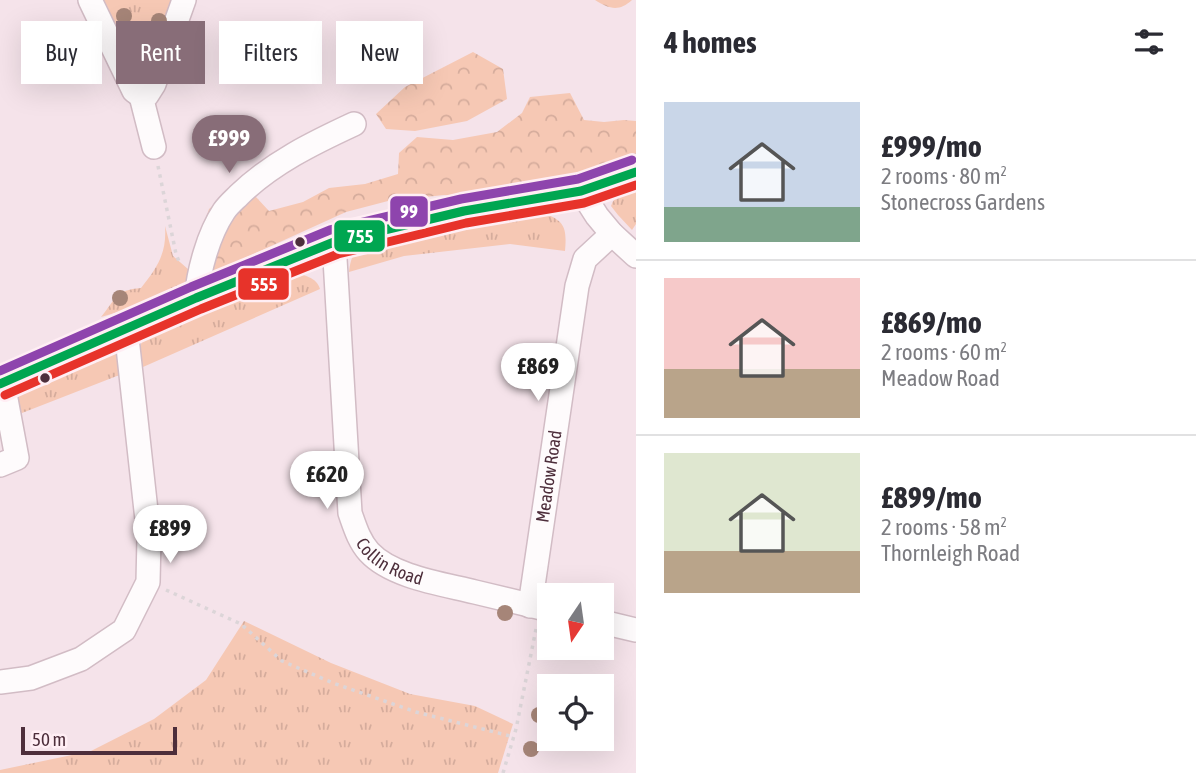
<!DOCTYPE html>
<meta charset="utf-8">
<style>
body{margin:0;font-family:"Asap Condensed",sans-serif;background:#f7f7f7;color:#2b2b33;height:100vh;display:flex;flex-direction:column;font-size:26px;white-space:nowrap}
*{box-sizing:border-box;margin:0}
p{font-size:23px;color:#7c7c81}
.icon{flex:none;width:38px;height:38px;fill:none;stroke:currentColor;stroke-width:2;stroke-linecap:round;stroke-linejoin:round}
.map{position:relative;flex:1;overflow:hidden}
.drawer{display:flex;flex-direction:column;background:#fff;width:560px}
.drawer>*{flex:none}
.guide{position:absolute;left:21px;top:21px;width:509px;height:63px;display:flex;gap:14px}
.needle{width:46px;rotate:193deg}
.buttons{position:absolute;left:537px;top:583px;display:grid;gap:14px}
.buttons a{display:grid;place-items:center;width:77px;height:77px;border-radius:0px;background:#fff;box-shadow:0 7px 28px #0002;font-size:35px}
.scale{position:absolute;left:21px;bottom:18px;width:156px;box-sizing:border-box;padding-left:7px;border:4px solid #4d2e3b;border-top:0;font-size:19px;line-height:24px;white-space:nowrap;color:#4d2e3b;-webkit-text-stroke:5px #ffeef4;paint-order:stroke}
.price{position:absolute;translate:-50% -60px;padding:0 16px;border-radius:24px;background:#fff;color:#222;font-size:23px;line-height:46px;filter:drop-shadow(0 2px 4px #0008)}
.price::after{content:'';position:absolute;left:50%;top:42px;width:21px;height:16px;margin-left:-10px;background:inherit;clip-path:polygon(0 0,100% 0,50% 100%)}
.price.on{background:#886d78;color:#fff}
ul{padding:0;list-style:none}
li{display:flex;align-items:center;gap:21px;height:175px;padding:0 28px}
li+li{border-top:2px solid #e1e1e2}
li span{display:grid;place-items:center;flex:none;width:196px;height:140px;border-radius:0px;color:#555}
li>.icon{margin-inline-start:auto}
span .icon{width:84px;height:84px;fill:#fffc;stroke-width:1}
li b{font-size:30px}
h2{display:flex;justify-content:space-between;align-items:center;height:84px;padding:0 28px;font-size:30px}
.chip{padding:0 24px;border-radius:0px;background:#fff;box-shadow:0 7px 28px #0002;font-size:24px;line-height:63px}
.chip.on{background:#886d78;color:#fff}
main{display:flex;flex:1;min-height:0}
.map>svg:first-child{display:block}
</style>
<main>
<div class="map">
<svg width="636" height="773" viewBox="0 0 636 773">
<defs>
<pattern id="grass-tufts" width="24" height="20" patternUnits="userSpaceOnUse" patternTransform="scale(1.75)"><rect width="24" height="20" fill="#f6c8b4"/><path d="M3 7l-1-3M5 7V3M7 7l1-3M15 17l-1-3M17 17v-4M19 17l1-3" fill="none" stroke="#d5ac9c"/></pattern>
<pattern id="forest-crowns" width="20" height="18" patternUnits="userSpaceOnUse" patternTransform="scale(1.75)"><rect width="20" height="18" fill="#f6c8b4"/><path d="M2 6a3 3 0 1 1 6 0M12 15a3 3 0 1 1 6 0" fill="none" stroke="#d5ac9c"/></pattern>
</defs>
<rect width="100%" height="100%" fill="#f5e3ea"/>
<path fill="url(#grass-tufts)" d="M101 0H175L152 64 140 67 129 63Z
M636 188V224L632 230 618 215 611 206C615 194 625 192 636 188Z
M542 213C565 220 567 228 565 251L510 244 404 256 349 272C351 255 354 251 369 245Z
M165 226 173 256 196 276 177 295 101 317C116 299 115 290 141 288 157 268 167 253 165 226Z
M292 272C303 275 317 277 320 289L143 367C139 350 137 345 150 331Z
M110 348 121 354 122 374 22 413 0 424V396Z
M244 621 331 663 410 694 475 706 513 724 498 773H0V770L91 751 154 719 206 680Z"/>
<path fill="url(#forest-crowns)" d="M595 0H632C619 12 609 9 595 0Z
M473 52 503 69 507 99 467 121 415 131 386 129 376 114 405 87Z
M570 93 584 120 604 122 624 120 636 121V155L605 169 491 201 444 195 388 201 346 212 225 267 214 280 194 254 209 209 224 196 256 197 269 211 303 202 329 188 365 184 398 174 399 153 417 137 453 140 497 132 522 113 530 97Z"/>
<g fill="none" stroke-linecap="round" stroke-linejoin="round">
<g stroke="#d2bcc5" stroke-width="26">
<g id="minor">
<path d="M90 0 134 91 141 96"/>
<path d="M154 147 141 96 147 95 154 84 184 0"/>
<path d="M581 191 597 216 612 234 636 256"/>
<path id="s1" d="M334 242 350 513C355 527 359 541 369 552 392 577 443 584 475 592 500 598 525 604 550 610"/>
<path d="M196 298C199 270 208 235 224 211 228 205 234 200 239 195 272 163 313 143 354 124"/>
<path d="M0 465 17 458 3 383"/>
<path id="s2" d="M530 606 577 286 585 259 612 234"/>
<path d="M602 622 636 630"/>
<path d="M0 682 31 678 81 659 124 630 148 582 149 538 126 329"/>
</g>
</g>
<g stroke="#d2bcc5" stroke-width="37">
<path id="highway" d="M0 384 196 298 334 242 464 211 581 191 636 172"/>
</g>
<path stroke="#dcd5d8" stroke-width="3.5" stroke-dasharray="3.5 5" stroke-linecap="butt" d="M158 166 176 254 180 264
M166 590 241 624 282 661 333 683 416 712 514 737
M503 773 516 729 536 629"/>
<use href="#minor" stroke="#fefbfc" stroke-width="23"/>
<use href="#highway" stroke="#fefbfc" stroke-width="33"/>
<g stroke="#ffeef4" stroke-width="14">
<path id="bus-1" d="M0 384 196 298 334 242 464 211 581 191 636 172"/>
</g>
<g stroke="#ffeef4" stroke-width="14">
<path id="bus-2" d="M5 395 201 309 338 254 466 223 584 203 636 185"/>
</g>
<g stroke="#ffeef4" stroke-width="14">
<path id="bus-3" d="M0 371 191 287 330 230 461 199 578 179 632 160"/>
</g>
<use href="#bus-1" stroke="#00a651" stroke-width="9"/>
<use href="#bus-2" stroke="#e7332a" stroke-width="9"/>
<use href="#bus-3" stroke="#8e44ad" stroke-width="9"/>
</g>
<g fill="#a68578">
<circle cx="124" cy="16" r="8"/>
<circle cx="159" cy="21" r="8"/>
<circle cx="120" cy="298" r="8"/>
<circle cx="505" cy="613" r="8"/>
<circle cx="539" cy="715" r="8"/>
<circle cx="531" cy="749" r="8"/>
</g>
<g fill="#4d2e3b" stroke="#ffeef4" stroke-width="2.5">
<circle cx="300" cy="242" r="6"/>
<circle cx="45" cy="378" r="6"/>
</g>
<g text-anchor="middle" stroke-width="7" stroke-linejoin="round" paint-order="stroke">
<g font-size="18" fill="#4d2e3b" stroke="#ffeef4">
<text dy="6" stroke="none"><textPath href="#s2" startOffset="131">Meadow Road</textPath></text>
<text dy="6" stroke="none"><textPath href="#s1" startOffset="338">Collin Road</textPath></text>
</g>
</g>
<g stroke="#ffeef4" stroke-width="2.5">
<rect x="389" y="195" width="40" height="33" rx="7" fill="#8e44ad"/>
<rect x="333" y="219" width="53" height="34" rx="7" fill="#00a651"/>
<rect x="237" y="267" width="53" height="34" rx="7" fill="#e7332a"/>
</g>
<g font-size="19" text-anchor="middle" font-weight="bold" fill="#fff">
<text x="409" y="218">99</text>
<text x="360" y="243">755</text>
<text x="264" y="291">555</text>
</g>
</svg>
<div class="buttons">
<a><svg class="needle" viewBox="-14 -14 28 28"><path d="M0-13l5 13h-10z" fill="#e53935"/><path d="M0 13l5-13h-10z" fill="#7c7c81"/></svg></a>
<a><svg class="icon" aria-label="locate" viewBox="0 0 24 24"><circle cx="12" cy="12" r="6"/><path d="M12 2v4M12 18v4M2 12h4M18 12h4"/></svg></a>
</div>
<div class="scale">50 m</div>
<b class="price on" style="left:229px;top:175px">£999</b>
<b class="price" style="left:538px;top:403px">£869</b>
<b class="price" style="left:327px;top:511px">£620</b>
<b class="price" style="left:170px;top:565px">£899</b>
<div class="guide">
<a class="chip">Buy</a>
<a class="chip on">Rent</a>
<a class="chip">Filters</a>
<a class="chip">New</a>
</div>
</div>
<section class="drawer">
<h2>4 homes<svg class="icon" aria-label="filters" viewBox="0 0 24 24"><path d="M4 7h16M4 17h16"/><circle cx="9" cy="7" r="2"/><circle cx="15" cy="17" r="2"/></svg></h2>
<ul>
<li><span style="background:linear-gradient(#c9d6e8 75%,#7fa58c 0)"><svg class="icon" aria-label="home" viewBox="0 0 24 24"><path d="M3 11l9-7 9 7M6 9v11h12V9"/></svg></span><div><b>£999/mo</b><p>2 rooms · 80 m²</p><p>Stonecross Gardens</p></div></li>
<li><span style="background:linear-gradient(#f6c9c9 65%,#b9a48a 0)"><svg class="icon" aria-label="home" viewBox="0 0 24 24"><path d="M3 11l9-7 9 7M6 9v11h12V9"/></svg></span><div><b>£869/mo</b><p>2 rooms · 60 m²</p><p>Meadow Road</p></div></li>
<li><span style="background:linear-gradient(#dfe7d0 70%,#b9a48a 0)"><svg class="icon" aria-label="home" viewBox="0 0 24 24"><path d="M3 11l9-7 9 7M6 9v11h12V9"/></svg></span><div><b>£899/mo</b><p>2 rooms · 58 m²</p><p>Thornleigh Road</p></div></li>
</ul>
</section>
</main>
